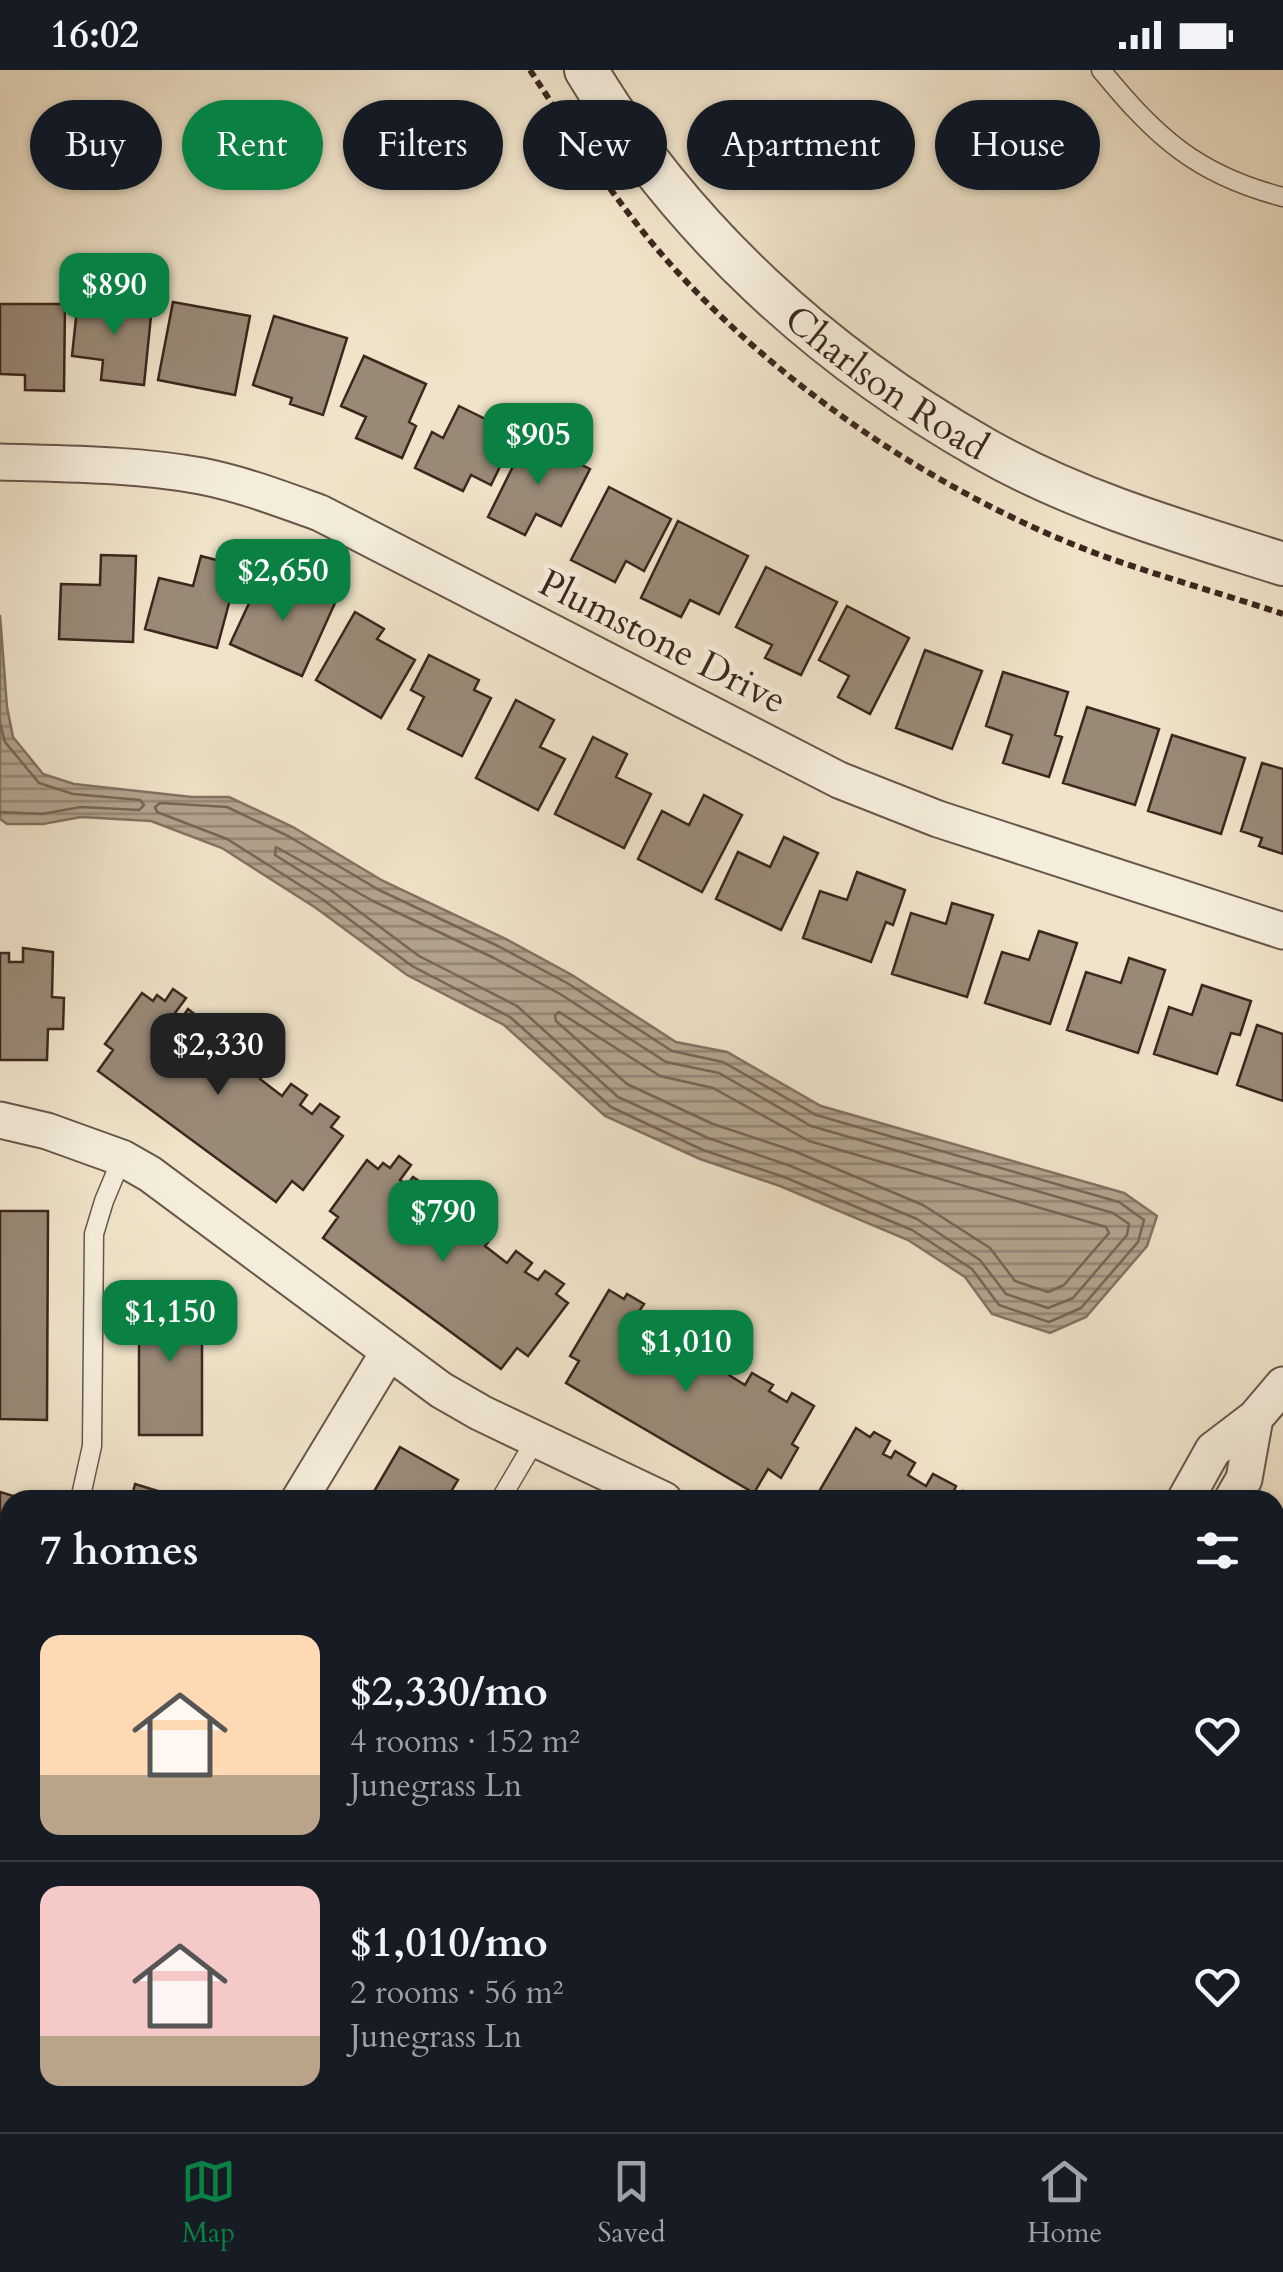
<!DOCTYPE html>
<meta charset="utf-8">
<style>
body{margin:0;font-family:Cardo,serif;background:#20242c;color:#f1f3f6;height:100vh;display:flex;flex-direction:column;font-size:38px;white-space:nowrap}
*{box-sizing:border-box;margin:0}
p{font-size:32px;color:#9ea1a6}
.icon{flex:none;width:55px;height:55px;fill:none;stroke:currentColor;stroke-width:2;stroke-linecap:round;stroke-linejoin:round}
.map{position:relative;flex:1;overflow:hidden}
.drawer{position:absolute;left:0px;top:1420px;width:1285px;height:642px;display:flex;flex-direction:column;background:#171b24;border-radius:30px 30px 0 0;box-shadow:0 2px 8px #0004}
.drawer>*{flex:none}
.banner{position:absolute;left:30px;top:30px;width:1225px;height:90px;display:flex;gap:20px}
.price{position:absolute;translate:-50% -85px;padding:0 22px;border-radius:20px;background:#0b8043;color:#fff;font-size:32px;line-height:65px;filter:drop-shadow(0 2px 5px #0008)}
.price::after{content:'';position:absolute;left:50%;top:60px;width:30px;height:22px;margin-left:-15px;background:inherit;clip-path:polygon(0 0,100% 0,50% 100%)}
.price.selected{background:#222;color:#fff}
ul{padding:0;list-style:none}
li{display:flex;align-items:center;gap:30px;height:250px;padding:0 40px}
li+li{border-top:2px solid #363941}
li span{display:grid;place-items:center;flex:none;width:280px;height:200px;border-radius:20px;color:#555}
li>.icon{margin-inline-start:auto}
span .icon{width:120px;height:120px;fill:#fffc;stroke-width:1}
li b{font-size:42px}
h2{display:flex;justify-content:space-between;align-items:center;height:120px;padding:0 40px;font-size:42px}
.pill{padding:0 35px;border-radius:45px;background:#171b24;box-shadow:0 2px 8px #0004;font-size:35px;line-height:90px}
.pill.selected{background:#0b8043;color:#fff}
.status{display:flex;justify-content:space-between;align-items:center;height:70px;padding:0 50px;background:#171b24;direction:ltr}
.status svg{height:28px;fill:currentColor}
.tabs{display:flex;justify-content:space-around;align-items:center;height:140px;border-top:2px solid #363941;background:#171b24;font-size:28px;color:#9ea1a6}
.tabs a{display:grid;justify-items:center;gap:5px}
.tabs .selected{color:#0b8043}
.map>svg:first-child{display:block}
</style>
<div class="status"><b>16:02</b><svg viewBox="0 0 49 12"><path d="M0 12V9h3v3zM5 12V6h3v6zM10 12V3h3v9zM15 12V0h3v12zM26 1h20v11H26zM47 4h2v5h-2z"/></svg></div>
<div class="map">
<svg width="1283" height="2062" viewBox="0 0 1283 2062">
<defs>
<pattern id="water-rules" width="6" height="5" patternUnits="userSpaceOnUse" patternTransform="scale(2.5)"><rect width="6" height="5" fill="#b2a38f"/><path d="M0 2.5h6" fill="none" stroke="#928574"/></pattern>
</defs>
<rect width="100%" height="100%" fill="#efe3c9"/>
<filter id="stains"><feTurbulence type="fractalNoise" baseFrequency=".002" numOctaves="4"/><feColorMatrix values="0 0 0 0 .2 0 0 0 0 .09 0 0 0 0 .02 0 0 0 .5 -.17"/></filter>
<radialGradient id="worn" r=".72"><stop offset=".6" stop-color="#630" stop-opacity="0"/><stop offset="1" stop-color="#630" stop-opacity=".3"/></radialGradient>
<path fill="url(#water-rules)" stroke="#837162" stroke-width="2.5" d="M0 545 7 637 13 667 43 704 74 714 192 727H229L293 757 383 811 504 868 572 905 676 972 727 982 821 1036 1124 1123 1157 1146 1147 1176 1086 1247 1050 1263 992 1244 965 1207 908 1170 780 1116 700 1089 605 1046 504 955 407 905 316 838 222 778 151 751 81 747 43 754H7L0 749Z"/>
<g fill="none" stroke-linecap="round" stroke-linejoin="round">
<path stroke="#776556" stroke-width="2.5" d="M0 653 5 672 39 713 73 724 140 730 144 735 139 740 81 737 42 744 0 742
M160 733 227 737 288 766 379 820 500 877 567 913 672 981 723 992 816 1045 1119 1132 1144 1150 1138 1172 1081 1238 1049 1252 999 1235 972 1199 912 1160 784 1107 703 1080 611 1037 510 947 412 896 322 829 227 769 157 742 155 737Z
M276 777 373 831 494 888 560 924 666 992 719 1003 811 1056 1113 1143 1129 1154 1127 1165 1073 1228 1048 1238 1006 1224 980 1190 917 1149 788 1095 708 1068 618 1027 517 936 419 886 329 819 275 785Z
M559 942 660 1006 713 1018 809 1071 1106 1157 1109 1163 1064 1215 1048 1222 1015 1211 990 1178 923 1135 794 1081 713 1054 627 1014 556 951 555 945Z"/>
</g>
<path fill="#998977" stroke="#3c271e" stroke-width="2.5" d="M78 229 152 236 144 315 101 310 103 290 72 286Z
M173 232 250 246 235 325 158 310Z
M0 234H65L64 321 25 320V305L0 304Z
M274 246 347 268 323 345 290 334 292 328 253 315Z
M364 286 426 314 409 352 416 356 402 388 356 368 366 347 341 336Z
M459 336 516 364 491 415 471 405 463 421 415 398 432 362 443 368Z
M527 368 590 399 561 456 536 444 525 465 488 447Z
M609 417 671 449 644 501 626 491 615 512 571 490Z
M678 451 748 486 719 544 690 530 681 547 641 528Z
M101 485 136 486 133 572 59 569 61 514 100 515Z
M201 486 239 496 217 578 145 559 159 508 193 516Z
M766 497 837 532 801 605 765 588 772 575 736 557Z
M264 501 335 533 302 606 230 574Z
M847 536 909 568 870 644 838 627 849 606 819 590Z
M355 542 384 559 377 569 415 590 381 648 316 610Z
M925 580 982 601 952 679 896 658Z
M429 585 479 610 474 620 491 628 462 686 408 659 424 627 411 620Z
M1003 602 1068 622 1055 665 1062 667 1049 707 1003 693 1012 665 986 656Z
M516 630 554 650 540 677 565 689 538 740 476 708Z
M1087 637 1159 659 1135 735 1063 713Z
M1172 665 1245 688 1221 764 1148 741Z
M593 667 627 684 616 707 651 724 624 778 555 744Z
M1262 693 1283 699V784L1259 776 1262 768 1241 761Z
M704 725 742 745 702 822 638 789 662 741 689 755Z
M784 767 818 783 781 860 716 829 738 782 770 797Z
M857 802 905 820 893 855 886 852 871 892 803 868 820 821 847 830Z
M952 833 993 845 967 927 892 904 911 843 946 854Z
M1039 861 1077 873 1050 954 985 933 1002 882 1029 890Z
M23 878 53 882 52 927 64 928 63 959H48L47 990H0V883H9V892H23Z
M1129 888 1165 900 1138 983 1067 960 1086 902 1121 913Z
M1202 915 1251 931 1240 965 1231 963 1217 1004 1154 984 1169 937 1192 945Z
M173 919 186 928 175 943 182 948 188 939 206 953 197 966 222 985 230 974 243 984 235 993 244 1000 252 988 267 999 260 1009 282 1026 291 1014 307 1025 300 1035 312 1044 320 1034 339 1047 331 1057 343 1066 303 1120 292 1111 276 1132 98 1001 113 980 105 974 142 923 153 931 157 925 165 931Z
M1257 955 1283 964V1031L1237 1015Z
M399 1086 411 1095 400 1110 407 1115 413 1107 432 1120 422 1133 448 1152 455 1141 468 1150 460 1160 469 1166 477 1155 493 1166 485 1176 507 1193 516 1181 532 1193 525 1202 538 1210 545 1201 564 1214 556 1224 568 1233 528 1286 517 1278 501 1299 323 1168 338 1147 330 1141 367 1090 378 1099 383 1093 390 1098Z
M0 1141H48L47 1350 0 1349Z
M609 1220 624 1229 627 1224 644 1234 636 1246 644 1250 648 1243 669 1255 661 1267 679 1278 686 1266 709 1279 702 1291 709 1295 716 1283 735 1294 729 1305 745 1315 752 1303 773 1315 769 1321 787 1332 792 1323 814 1336 792 1374 798 1378 781 1408 768 1399 754 1423 566 1313 579 1291 570 1286Z
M139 1225H202V1365H139Z
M856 1358 870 1367 874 1362 890 1371 883 1384 891 1388 895 1381 915 1393 908 1405 926 1416 933 1404 956 1416 950 1430H826L817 1425Z
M400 1377 458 1410 446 1430H369Z
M135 1414 187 1430H131Z
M963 1421 979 1430H958Z
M0 1422 23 1429 10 1430V1469L0 1501Z
M1275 1599 1283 1604V1722L1275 1717Z
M1283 1922V2049L1276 2062H1201L1207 2052H1275V1936Z
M578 2052H653L647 2062H587L576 2055Z"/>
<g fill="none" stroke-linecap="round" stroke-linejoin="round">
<g stroke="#695649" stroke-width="21">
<path id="service" d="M1101 0C1156 67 1197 105 1283 127
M80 1430 92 1376 94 1164 104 1131 122 1088
M500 1430 536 1369
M489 2052 505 2062
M1110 2052 1127 2062
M522 2062 528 2052
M1148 2062 1154 2052"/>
</g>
<g stroke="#695649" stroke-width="39">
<path id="minor" d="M0 392C67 394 135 394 201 406 242 414 281 429 320 443L839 710 938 749 1283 861
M0 1050 47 1061 122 1088 150 1104 441 1320 481 1343 664 1430
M299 1430 388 1283
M1185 1430 1213 1380 1255 1348 1283 1315
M1232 1430 1244 1409 1255 1348
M0 1657H10
M1275 1775 1283 1780
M305 2062 310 2052
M734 2062 740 2052
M935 2062 941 2052"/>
</g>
<g stroke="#695649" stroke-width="46">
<g id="tertiary">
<path id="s1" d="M586 0C682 160 822 287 984 379 1077 432 1182 462 1283 494"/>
</g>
</g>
<path stroke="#3c271e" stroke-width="6" stroke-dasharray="8 5" stroke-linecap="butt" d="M530 0C570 61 610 123 657 179 771 312 938 425 1103 486 1162 507 1223 524 1283 544"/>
<use href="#service" stroke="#f5eddc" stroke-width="18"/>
<use href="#minor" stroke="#f5eddc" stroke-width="35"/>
<use href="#tertiary" stroke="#f5eddc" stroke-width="42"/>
</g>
<g text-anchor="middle" stroke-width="10" stroke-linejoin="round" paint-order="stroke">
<g font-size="38" fill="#3c271e" stroke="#f5eddc">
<text dy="13" stroke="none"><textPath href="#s1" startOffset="438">Charlson Road</textPath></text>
<text transform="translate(663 571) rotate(27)" y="13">Plumstone Drive</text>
</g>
</g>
<rect width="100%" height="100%" filter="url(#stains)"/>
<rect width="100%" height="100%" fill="url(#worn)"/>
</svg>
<b class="price" style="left:114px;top:268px">$890</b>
<b class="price" style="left:538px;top:418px">$905</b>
<b class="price" style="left:283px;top:554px">$2,650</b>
<b class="price selected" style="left:218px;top:1028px">$2,330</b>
<b class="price" style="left:443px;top:1195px">$790</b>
<b class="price" style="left:170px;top:1295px">$1,150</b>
<b class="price" style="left:686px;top:1325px">$1,010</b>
<div class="banner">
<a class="pill">Buy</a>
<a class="pill selected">Rent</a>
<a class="pill">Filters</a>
<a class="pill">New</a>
<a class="pill">Apartment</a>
<a class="pill">House</a>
</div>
<section class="drawer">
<h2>7 homes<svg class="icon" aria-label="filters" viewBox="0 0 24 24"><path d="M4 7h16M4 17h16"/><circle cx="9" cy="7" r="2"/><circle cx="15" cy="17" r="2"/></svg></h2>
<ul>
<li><span style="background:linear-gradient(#ffd9b3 70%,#b9a48a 0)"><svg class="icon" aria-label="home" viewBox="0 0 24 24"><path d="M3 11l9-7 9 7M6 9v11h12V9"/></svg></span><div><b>$2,330/mo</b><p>4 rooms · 152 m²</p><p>Junegrass Ln</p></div><svg class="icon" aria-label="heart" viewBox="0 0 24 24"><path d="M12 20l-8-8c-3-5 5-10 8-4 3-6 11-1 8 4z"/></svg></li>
<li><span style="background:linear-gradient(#f6c9c9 75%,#b9a48a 0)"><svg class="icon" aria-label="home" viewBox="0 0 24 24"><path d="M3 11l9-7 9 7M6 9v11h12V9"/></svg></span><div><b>$1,010/mo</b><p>2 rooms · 56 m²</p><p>Junegrass Ln</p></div><svg class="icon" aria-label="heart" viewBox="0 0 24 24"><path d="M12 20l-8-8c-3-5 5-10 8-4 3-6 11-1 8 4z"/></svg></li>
</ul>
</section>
</div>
<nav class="tabs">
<a class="selected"><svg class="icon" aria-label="map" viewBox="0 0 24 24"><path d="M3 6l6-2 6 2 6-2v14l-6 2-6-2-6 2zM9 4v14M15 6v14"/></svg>Map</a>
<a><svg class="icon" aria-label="saved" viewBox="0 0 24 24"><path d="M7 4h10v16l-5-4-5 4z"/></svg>Saved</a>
<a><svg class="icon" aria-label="home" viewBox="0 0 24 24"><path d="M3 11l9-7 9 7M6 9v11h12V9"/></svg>Home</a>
</nav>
